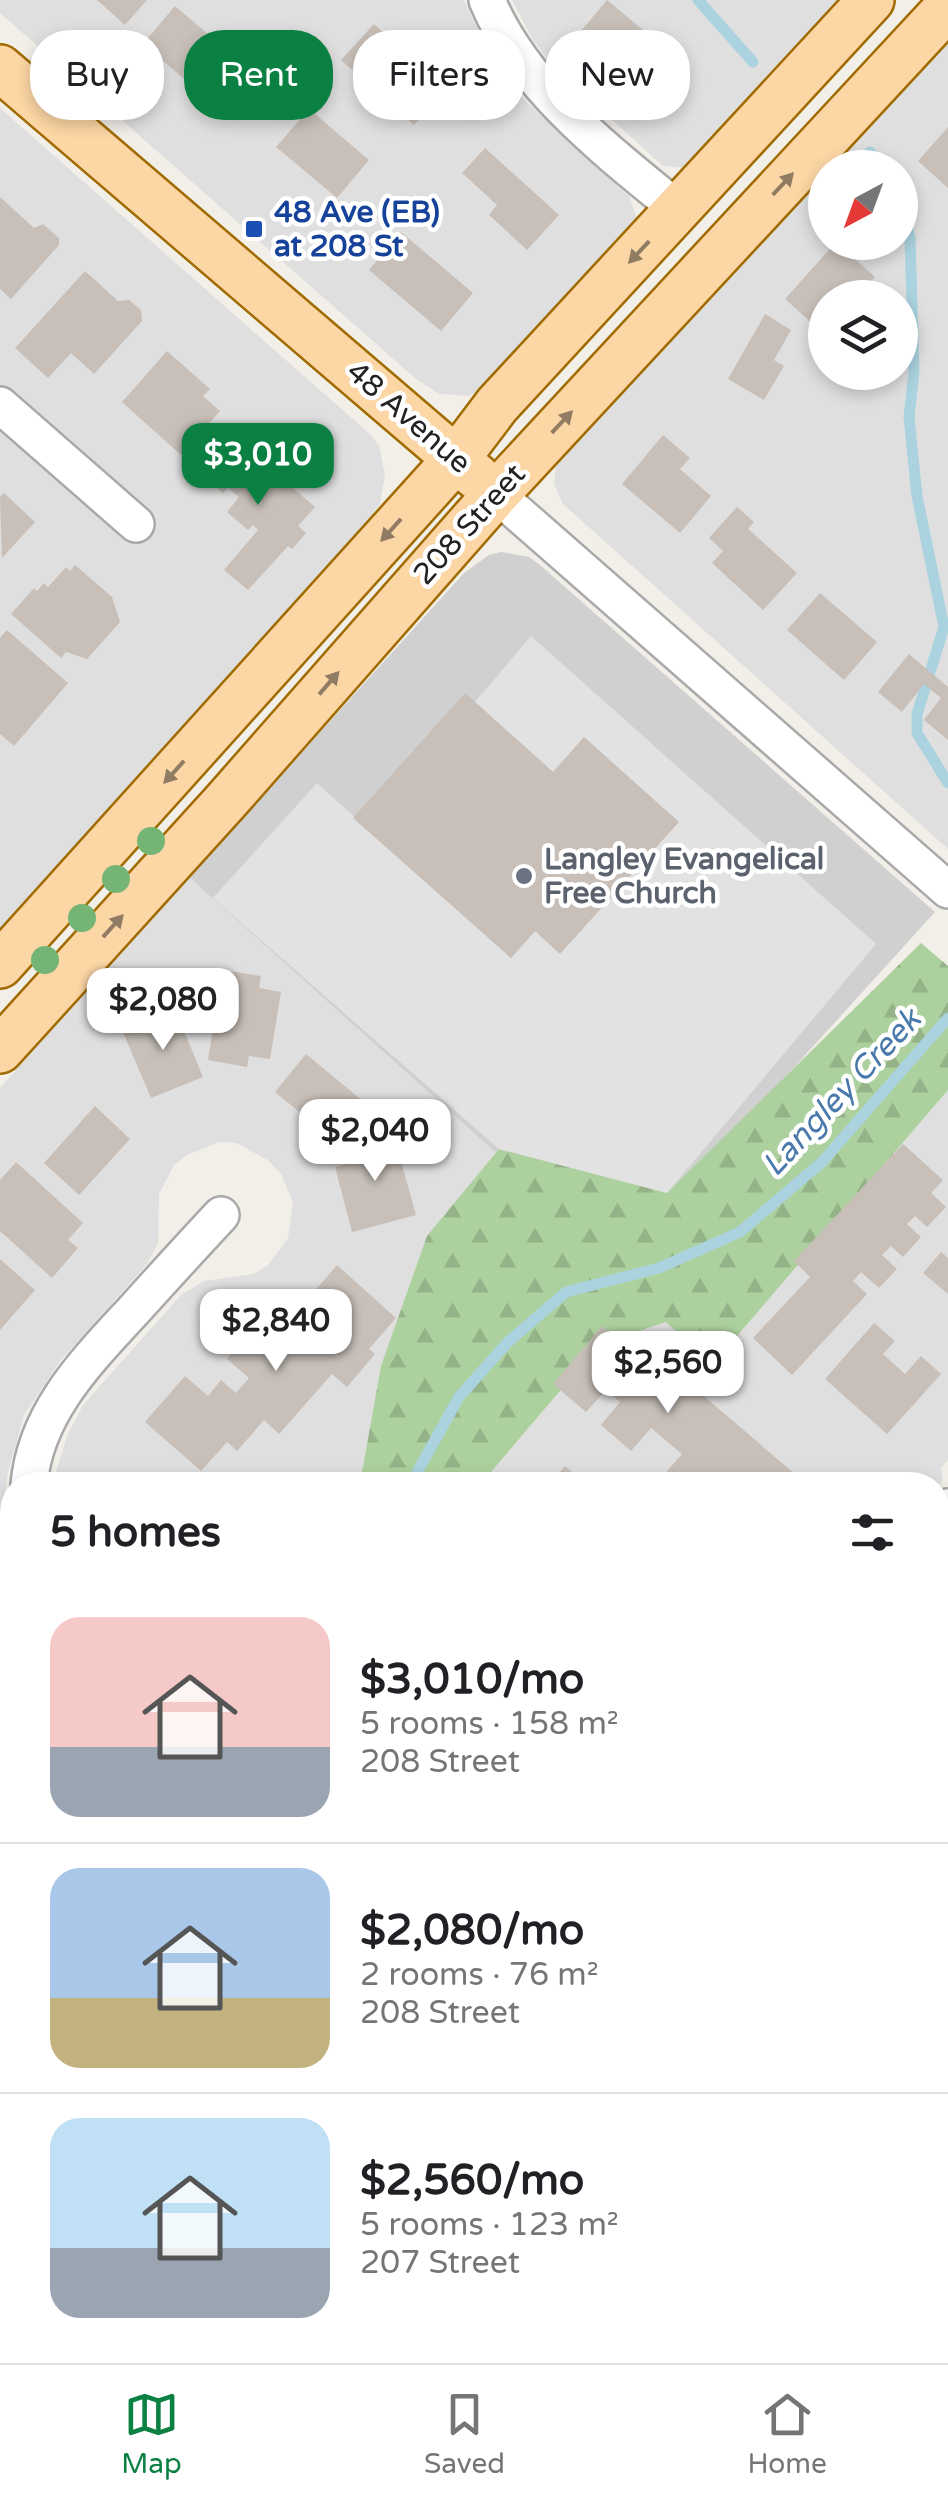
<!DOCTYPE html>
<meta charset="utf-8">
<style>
body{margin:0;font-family:"Varela Round",sans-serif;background:#f2f2f2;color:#202124;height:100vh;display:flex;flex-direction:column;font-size:38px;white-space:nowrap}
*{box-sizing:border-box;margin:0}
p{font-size:32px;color:#757577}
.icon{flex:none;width:55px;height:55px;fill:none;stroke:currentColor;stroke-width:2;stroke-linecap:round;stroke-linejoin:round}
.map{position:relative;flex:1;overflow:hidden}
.drawer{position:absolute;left:0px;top:1472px;width:950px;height:892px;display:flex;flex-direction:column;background:#fff;border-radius:40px 40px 0 0;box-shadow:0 5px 15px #0003}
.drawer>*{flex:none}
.banner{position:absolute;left:30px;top:30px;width:890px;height:90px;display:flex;gap:20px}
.needle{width:65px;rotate:221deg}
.tools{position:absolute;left:808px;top:150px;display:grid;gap:20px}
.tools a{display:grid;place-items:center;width:110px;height:110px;border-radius:50%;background:#fff;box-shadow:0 5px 15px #0003;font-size:50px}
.price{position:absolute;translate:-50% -85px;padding:0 22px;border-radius:20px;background:#fff;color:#222;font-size:32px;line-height:65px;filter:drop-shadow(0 2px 5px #0008)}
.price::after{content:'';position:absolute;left:50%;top:60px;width:30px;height:22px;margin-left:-15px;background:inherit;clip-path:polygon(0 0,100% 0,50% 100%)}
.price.selected{background:#0b8043;color:#fff}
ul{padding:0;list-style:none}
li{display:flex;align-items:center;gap:30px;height:250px;padding:0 50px}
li+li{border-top:2px solid #e0e0e0}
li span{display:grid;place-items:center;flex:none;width:280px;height:200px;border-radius:30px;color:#555}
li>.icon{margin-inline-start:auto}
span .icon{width:120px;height:120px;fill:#fffc;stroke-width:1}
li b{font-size:42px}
h2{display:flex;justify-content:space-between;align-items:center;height:120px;padding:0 50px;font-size:42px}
.tag{padding:0 35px;border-radius:40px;background:#fff;box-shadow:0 5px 15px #0003;font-size:35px;line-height:90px}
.tag.selected{background:#0b8043;color:#fff}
.menu{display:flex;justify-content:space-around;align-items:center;height:140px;border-top:2px solid #e0e0e0;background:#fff;font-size:28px;color:#757577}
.menu a{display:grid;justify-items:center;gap:5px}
.menu .selected{color:#0b8043}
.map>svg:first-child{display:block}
</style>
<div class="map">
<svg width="948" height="2363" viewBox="0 0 948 2363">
<defs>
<pattern id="forest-firs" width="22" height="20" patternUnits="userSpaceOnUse" patternTransform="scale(2.5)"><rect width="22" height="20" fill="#add19e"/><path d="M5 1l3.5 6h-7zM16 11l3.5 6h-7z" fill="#95b388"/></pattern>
<pattern id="park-tufts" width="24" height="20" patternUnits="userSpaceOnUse" patternTransform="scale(2.5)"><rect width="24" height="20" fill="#c8facc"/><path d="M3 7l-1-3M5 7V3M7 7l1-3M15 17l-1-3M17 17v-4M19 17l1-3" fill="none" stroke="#acd6af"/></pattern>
</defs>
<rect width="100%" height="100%" fill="#f2efe9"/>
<path fill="#e0dfdf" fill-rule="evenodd" d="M0 0H464L496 67 518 94 629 196 637 219 634 229 482 391 468 396 439 394 416 379 0 13Z
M512 0H851L686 168 663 166 560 73 534 42Z
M948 38V849L563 504 554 484 556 467 564 455 825 172V242H900V168L829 167ZM825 298H900V372H825Z
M0 108 371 435 379 446 385 475 380 503 371 517 0 929V423L152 521 0 386Z
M189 877 499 1149 357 1485H52L67 1436 83 1405 181 1295 204 1281 254 1274 268 1265 288 1238 293 1203 281 1174 269 1161 237 1143 219 1142 187 1155 174 1165 159 1194 158 1243 147 1264 60 1361 24 1415 8 1472 4 1498 7 1553 0 1577V1088Z
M948 1090V1460L941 1468 943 1479 938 1487 480 1485 600 1344 666 1322 712 1364Z
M0 1640H12V2006L0 2025Z
M8 2116 12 2118V2352L181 2353 172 2363H0V2117Z"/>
<path fill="#d0d0d0" d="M501 552 529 557 541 566 935 912 662 1213 531 1184 189 877 464 573 489 555Z"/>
<path fill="url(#forest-firs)" d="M921 943 948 966V1090L712 1365 666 1322 600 1344 480 1485H357L363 1467 381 1366 427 1236 499 1149 667 1193Z"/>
<path fill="url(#park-tufts)" d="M948 1546V2363H246L255 2352H938V1559Z"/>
<path fill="#e2e2e2" d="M531 636 876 944 667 1193 499 1149 213 898 317 783 511 958 535 931 553 772 475 702Z
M324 2353 549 2352V2353L545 2363H315Z"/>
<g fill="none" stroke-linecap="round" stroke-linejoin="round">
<path stroke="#aad3df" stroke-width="11" d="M698 0 753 62
M870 152 882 168
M900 201 910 238 914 372 909 417 917 496 944 627 917 714V733L948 783
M410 1485 459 1397 508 1342 566 1292 659 1268 740 1232 822 1162 948 1018
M626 2352 629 2363"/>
</g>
<path fill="#c7bfb8" d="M97 0H147L125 25Z
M607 0 686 66 654 104 576 37Z
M175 6 242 63 210 101 143 44Z
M374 24 446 89 414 125 341 60Z
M309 109 369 160 337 198 276 147Z
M948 127V188L918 161Z
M485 148 559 215 527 250 489 215 497 205 462 173Z
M0 197 34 228 43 224 59 238V245L11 299 0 289Z
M401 232 473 293 441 331 369 270Z
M836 242 875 277 857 298H825V335L785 299Z
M85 271 118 301 129 300 141 310 142 321 94 374 71 353 48 378 15 348Z
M765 314 791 330 774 360 784 366 764 400 728 379Z
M167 351 210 389 203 396 220 411 181 455 122 402Z
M232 435 255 455 258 452 273 466 270 468 315 507 298 526 306 533 292 549 288 546 248 590 224 570 258 530 253 525 248 530 227 512 239 497 228 488 223 493 200 473Z
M663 435 690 458 680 469 711 496 680 533 622 484Z
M4 493 35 522 2 558 0 497Z
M737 507 754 522 748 529 797 573 763 610 712 563 723 551 709 538Z
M75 565 112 597 120 622 87 659 66 652 61 658 11 614 34 588 37 591 44 583 48 587 66 567 70 571Z
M820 593 877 642 844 680 787 630Z
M7 630 68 683 14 746 0 734V638Z
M909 654 948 687V740L924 720 941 698 924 684 902 712 878 692Z
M465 693 553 772 584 737 679 822 560 954 535 931 511 958 353 818Z
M222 970 261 976 259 988 281 992 270 1059 249 1056 247 1067 208 1060Z
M175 1009 203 1077 151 1098 122 1030Z
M306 1054 363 1101 332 1139 275 1092Z
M95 1106 130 1139 79 1195 44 1163Z
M393 1132 416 1215 352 1232 335 1167 353 1162 348 1144Z
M903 1144 943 1180 931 1193 946 1207 927 1227 915 1216 907 1224 921 1237 903 1257 891 1246 882 1255 897 1269 879 1288 861 1272 853 1281 867 1294 792 1375 753 1338 810 1277 794 1261Z
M16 1162 83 1223 68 1240 78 1248 52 1278 0 1231V1180Z
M941 1252 948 1258V1294L923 1273Z
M0 1259 35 1290 0 1330Z
M337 1265 396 1318 369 1349 375 1354 347 1387 332 1374 279 1434 264 1420 237 1451 227 1442 201 1471 145 1422 185 1376 208 1396 221 1380 236 1393 249 1378 227 1359 253 1329 276 1349 288 1334 304 1348 317 1333 295 1314Z
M874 1323 895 1341 883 1354 905 1374 921 1356 941 1374 887 1434 825 1379Z
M602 1326 635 1354 643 1344 796 1475 787 1485H717L712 1481 708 1485H669L661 1478 682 1454 651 1428 631 1451 601 1425 620 1402 606 1390 586 1412 553 1384Z
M565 1466 587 1485H549Z
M534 1471 549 1485H522Z
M0 1845 11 1848 1 1881H0Z
M7 2161 12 2167V2227L0 2239V2168Z
M12 2338V2352H88L93 2357 88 2363H15L1 2351Z"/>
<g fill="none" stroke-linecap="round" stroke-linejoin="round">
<g stroke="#a9a9a9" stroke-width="40">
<path id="minor" d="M487 0C523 87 607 151 679 210
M0 405 136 524
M496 494 948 890
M29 1485C35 1413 86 1362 133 1311 162 1279 191 1247 221 1215
M938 1519 948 1507
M0 1615 12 1612
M0 2063 12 2045
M704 2352 708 2363
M182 2363 191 2352
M231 2363 237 2352"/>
</g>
<g stroke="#a06b00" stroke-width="50">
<path id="major" d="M0 68 477 477
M0 965 457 458 497 405 871 0
M0 1050 226 801 496 494 948 7"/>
</g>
<use href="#minor" stroke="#fff" stroke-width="35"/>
<use href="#major" stroke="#fcd6a4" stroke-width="45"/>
</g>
<g fill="#74b475">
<circle cx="151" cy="841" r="14"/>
<circle cx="116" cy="879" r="14"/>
<circle cx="82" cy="918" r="14"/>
<circle cx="45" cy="960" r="14"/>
</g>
<defs><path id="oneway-solid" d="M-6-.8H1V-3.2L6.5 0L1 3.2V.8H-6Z" transform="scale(2.5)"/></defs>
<g fill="#8f7c63">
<use href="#oneway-solid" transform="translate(783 184) rotate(-47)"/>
<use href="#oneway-solid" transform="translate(639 252) rotate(133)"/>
<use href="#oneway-solid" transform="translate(562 422) rotate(-47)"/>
<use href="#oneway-solid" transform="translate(391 530) rotate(132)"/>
<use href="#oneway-solid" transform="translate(329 683) rotate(-49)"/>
<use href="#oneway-solid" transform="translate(174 772) rotate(132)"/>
<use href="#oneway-solid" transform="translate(113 926) rotate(-48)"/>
</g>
<rect fill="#1a4fb4" stroke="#fff" stroke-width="4" x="244" y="219" width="20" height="20" rx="5"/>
<circle fill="#6b7280" stroke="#fff" stroke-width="4" cx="524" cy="876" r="10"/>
<g text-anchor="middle" stroke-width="9" stroke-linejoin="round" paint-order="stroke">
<g font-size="30" font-weight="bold" fill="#164399" stroke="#fff" text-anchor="start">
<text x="274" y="222">48 Ave (EB)<tspan x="274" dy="34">at 208 St</tspan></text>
</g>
<g font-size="30" fill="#222" stroke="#fff">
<text transform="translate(409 417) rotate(41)" y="10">48 Avenue</text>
<text transform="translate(469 524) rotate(-48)" y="10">208 Street</text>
</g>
<g font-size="30" font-weight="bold" fill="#5b616d" stroke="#fff" text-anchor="start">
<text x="544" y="869">Langley Evangelical<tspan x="544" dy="34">Free Church</tspan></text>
</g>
<g font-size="32" font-style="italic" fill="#4a7aab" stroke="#fff">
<text transform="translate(841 1092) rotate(-47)" y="11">Langley Creek</text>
</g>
</g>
</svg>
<div class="tools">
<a><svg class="needle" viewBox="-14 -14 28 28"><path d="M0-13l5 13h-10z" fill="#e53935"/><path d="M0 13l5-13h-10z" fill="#757577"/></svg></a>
<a><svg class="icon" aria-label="layers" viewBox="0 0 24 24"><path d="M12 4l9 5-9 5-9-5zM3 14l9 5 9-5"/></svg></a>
</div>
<b class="price selected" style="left:258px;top:508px">$3,010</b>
<b class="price" style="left:163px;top:1053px">$2,080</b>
<b class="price" style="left:375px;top:1184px">$2,040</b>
<b class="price" style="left:276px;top:1374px">$2,840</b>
<b class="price" style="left:668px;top:1416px">$2,560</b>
<div class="banner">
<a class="tag">Buy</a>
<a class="tag selected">Rent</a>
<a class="tag">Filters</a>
<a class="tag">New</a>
</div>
<section class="drawer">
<h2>5 homes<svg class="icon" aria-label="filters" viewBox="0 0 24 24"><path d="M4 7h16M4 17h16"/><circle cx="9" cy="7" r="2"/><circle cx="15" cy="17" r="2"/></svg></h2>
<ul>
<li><span style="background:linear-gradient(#f6c9c9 65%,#9aa5b1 0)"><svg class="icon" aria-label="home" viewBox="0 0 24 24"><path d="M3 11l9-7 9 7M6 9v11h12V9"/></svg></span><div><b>$3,010/mo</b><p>5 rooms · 158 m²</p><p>208 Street</p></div></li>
<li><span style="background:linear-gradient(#a9c7e8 65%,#c2b280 0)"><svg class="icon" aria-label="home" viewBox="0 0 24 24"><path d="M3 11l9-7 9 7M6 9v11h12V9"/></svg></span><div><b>$2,080/mo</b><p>2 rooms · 76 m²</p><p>208 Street</p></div></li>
<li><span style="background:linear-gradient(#bfe0f5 65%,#9aa5b1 0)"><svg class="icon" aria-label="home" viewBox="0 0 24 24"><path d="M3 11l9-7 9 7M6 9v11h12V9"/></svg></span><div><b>$2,560/mo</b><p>5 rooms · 123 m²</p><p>207 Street</p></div></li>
</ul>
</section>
</div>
<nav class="menu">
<a class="selected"><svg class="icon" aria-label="map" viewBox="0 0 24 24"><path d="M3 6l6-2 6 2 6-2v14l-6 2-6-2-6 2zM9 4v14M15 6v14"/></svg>Map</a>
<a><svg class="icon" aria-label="saved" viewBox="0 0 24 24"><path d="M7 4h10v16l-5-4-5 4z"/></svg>Saved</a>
<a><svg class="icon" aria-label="home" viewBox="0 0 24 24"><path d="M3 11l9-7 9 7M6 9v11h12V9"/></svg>Home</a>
</nav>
